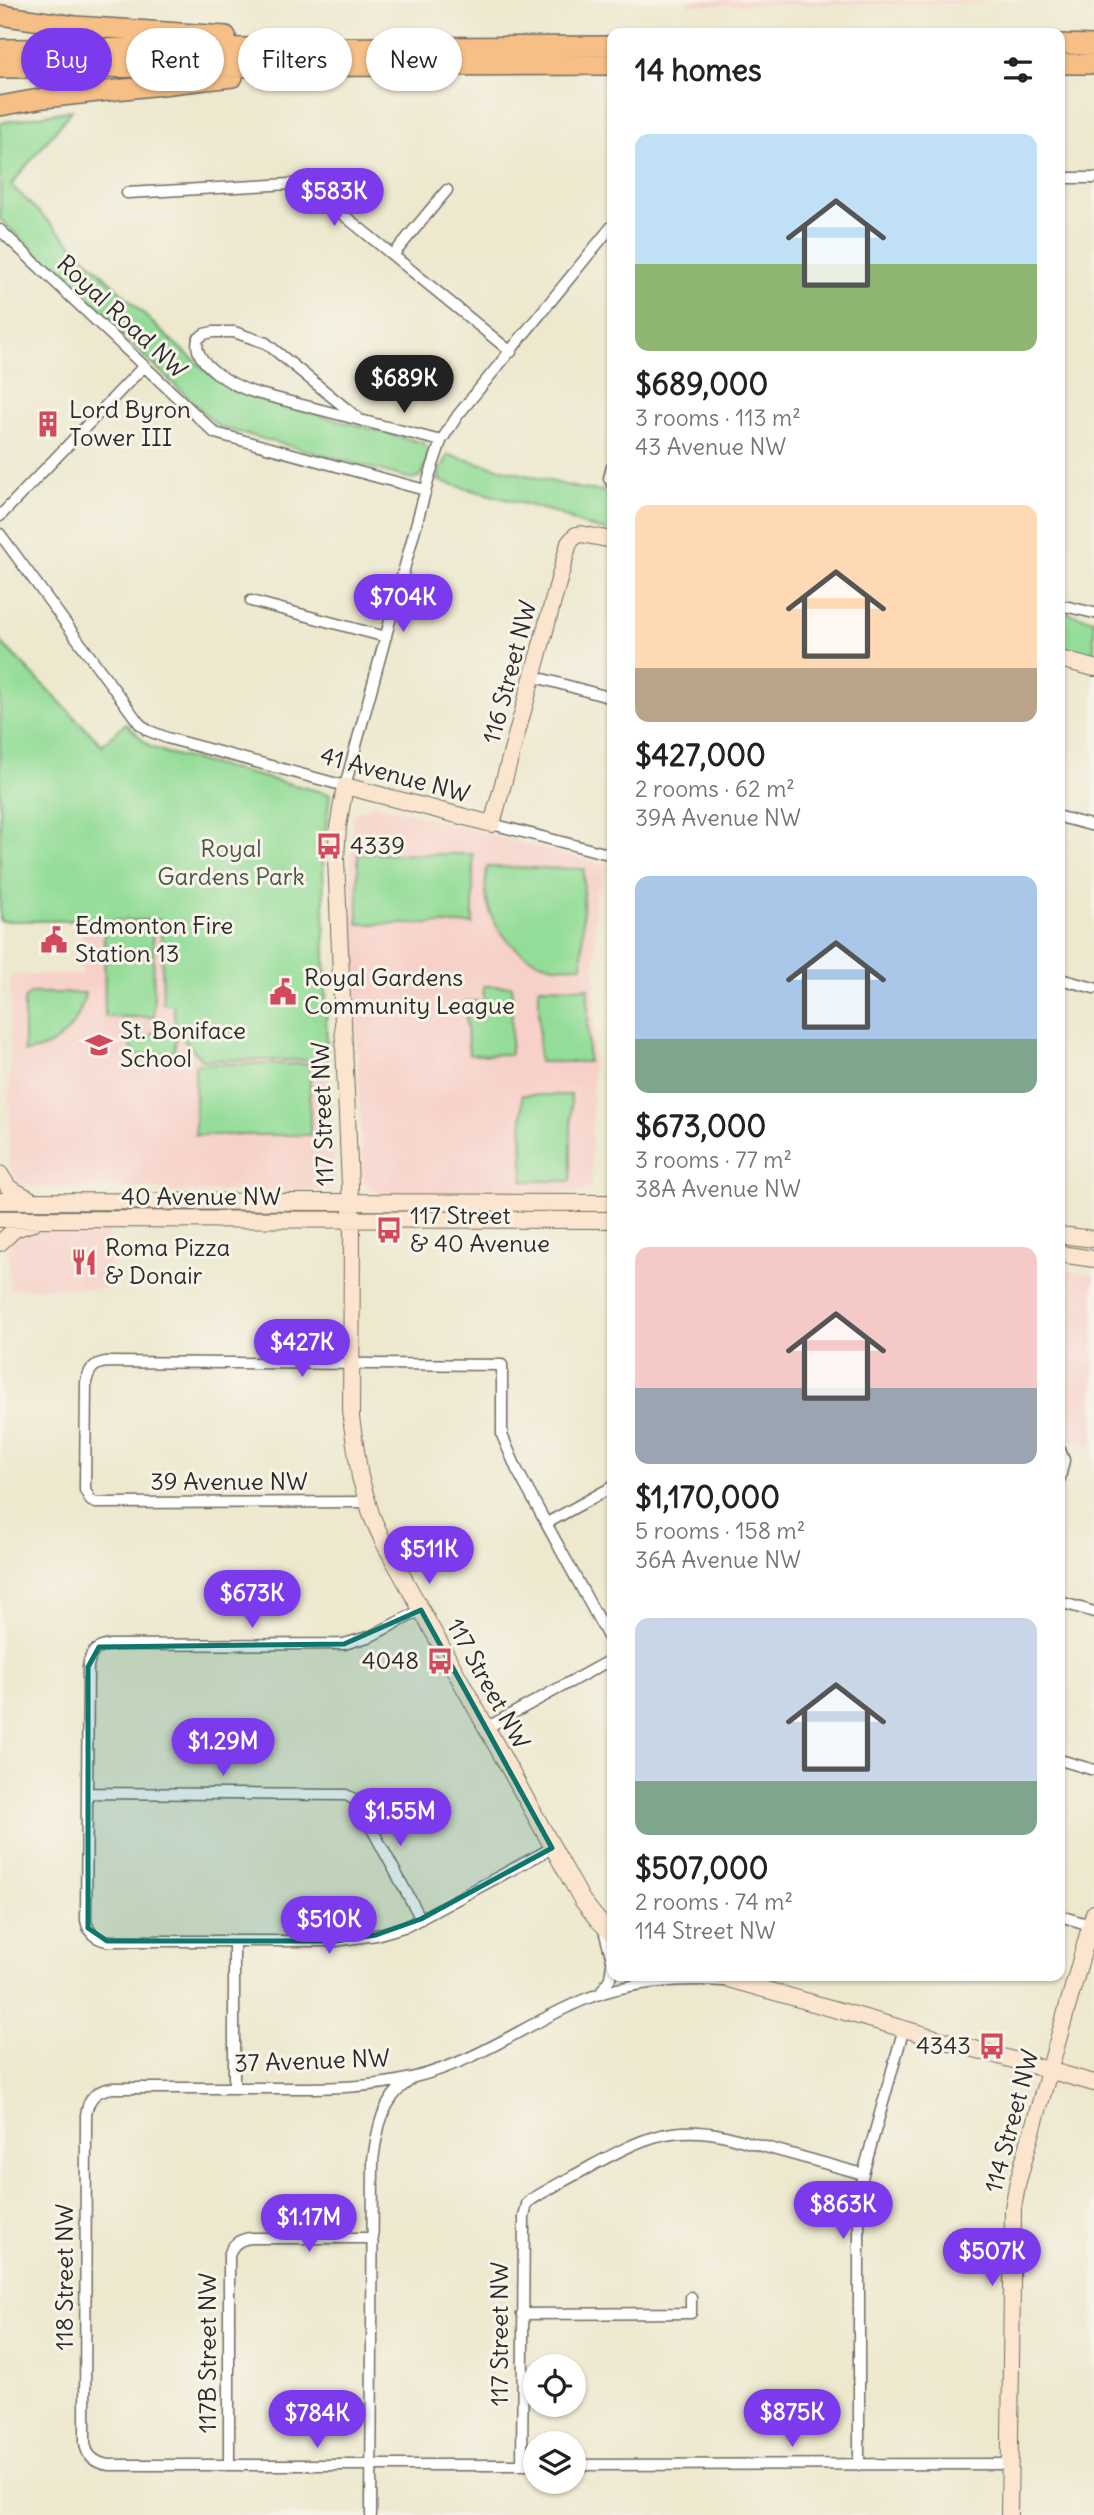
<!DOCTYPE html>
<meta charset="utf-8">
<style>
body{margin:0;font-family:Delius,sans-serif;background:#f6f6f6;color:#222;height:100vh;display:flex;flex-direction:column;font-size:26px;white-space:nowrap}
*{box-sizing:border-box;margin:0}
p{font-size:23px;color:#767676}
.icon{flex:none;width:38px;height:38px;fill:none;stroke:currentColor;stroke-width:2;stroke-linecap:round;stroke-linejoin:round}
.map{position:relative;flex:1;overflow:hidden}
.sheet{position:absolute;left:607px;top:28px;width:458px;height:1953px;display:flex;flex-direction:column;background:#fff;border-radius:14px;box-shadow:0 2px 5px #0004}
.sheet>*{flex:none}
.guide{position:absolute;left:21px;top:28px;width:481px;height:63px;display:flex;gap:14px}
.controls{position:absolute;left:523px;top:2354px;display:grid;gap:14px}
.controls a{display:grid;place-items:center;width:63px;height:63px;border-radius:50%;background:#fff;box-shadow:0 2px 5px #0004;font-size:35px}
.price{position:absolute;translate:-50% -60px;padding:0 16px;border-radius:24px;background:#7c3aed;color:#fff;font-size:23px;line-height:46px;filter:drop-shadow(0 2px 4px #0008)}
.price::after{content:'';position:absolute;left:50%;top:42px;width:21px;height:16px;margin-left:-10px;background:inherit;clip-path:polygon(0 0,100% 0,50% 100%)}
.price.selected{background:#222;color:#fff}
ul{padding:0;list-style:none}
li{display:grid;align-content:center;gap:14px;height:371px;padding:0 28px}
li span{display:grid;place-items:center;height:217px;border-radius:14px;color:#555}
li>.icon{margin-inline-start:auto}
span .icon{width:126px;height:126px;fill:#fffc;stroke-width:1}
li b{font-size:30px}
h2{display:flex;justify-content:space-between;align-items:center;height:84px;padding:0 28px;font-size:30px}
.pill{padding:0 24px;border-radius:32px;background:#fff;box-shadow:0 2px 5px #0004;font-size:24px;line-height:63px}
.pill.selected{background:#7c3aed;color:#fff}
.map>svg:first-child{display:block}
</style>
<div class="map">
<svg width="1094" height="2515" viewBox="0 0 1094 2515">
<rect width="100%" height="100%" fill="#f7f3e8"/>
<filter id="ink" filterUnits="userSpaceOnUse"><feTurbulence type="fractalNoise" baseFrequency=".0143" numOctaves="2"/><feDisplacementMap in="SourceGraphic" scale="14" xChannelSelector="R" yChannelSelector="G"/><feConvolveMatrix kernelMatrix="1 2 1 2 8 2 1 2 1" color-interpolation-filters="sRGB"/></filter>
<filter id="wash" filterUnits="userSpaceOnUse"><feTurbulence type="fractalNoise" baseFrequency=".00686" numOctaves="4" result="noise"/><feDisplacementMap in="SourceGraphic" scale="28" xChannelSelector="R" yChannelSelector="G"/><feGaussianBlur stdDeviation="1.57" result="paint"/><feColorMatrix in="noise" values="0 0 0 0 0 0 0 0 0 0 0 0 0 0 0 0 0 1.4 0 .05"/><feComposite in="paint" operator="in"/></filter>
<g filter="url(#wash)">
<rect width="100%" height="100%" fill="#ede8ce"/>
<path fill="#f7d1c9" d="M688 0H983V3L688 5Z
M375 804 609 866 596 893 591 1188 570 1192 377 1194 363 1184 350 870 353 815Z
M82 920H161L163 1003 173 1005 201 1059 327 1060 335 1181 325 1191 163 1192 152 1188 32 1187 19 1183 9 1169 11 975H82Z
M108 1227 110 1289 10 1288 8 1244 23 1230Z
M1061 1270 1094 1275V1446L1061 1436Z"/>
<path fill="#94dd98" stroke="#608462" stroke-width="2" d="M72 110 11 185 163 333 216 379 237 392 263 400 423 443C431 452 426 465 421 476L412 479 219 427 0 219V123Z
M448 455 581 489 612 492V532L580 524 557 513 439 481 440 478 438 477Z
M1060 611 1094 620V661L1061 652Z
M0 641 102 745 126 723 149 746 167 753 330 794 323 852 327 1060H202L176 1031 173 1005 163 1003 161 920 0 921Z
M358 854H473V924H358Z
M487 867 584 869 582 966C573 966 563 967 555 966 519 960 491 930 486 895 485 886 486 876 487 867Z
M104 931H153L154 1017H105Z
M483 986H512L511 1054 469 1055 465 1002 484 1001Z
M539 987 588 988V1062H539Z
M31 993H85C79 1026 58 1049 24 1052V1000Z
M162 1026 176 1038 174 1052 135 1055 126 1038H147Z
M195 1064H310V1135H195Z
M522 1095H571V1181H523Z"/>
</g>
<g filter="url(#ink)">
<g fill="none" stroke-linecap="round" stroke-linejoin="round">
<g stroke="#6f6d64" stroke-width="13">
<path id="street" d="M1060 178H1094
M127 193 290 184 312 190 335 208 511 352
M0 230 215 433 425 490
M393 255 447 190
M359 419 266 343 234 332H213L204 334 198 339C191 364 236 387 256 393L441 441
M612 467 609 478 612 484
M0 516 143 367
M0 534 139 723 147 730 167 738 345 786 430 474 441 441 458 415 612 226
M251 601 386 637
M1060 605 1094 613
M532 676 612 698
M1060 817 1094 826
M492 824 612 855
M1060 979 1094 988
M1060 1450 1064 1460 1060 1478
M367 1502 96 1503 91 1501 85 1490 86 1382C89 1370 93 1364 106 1362L502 1365V1435L517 1470 612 1644
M547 1523 612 1487
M1060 1602 1094 1612
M421 1610 371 1636 344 1644 110 1645C96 1647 90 1652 88 1667L86 1920C88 1932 95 1939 107 1941H335L376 1935 407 1926 552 1848
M486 1728 612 1659
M1060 1760 1094 1770
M87 1793 346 1795 352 1798 360 1807 421 1919
M1060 1916 1090 1925
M604 1930 612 1960
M600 1994 610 1978 612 1964
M234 2088V1941
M522 2314 691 2313V2297
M229 2465V2257C231 2245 239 2239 251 2238H373
M522 2465 524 2217 527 2204 531 2200C551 2187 572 2177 593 2165 640 2140 671 2123 726 2136L863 2174
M536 2465H109C95 2463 86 2456 85 2442L86 2115C88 2098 96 2090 113 2088 166 2088 219 2088 272 2088 320 2088 368 2089 415 2077 482 2060 526 2023 588 1998 629 1982 680 1978 724 1981
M574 2465 1010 2464
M859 2465V2197L863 2174 904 2028
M371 2515 373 2160C377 2130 382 2099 409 2081"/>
</g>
<g stroke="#6f6d64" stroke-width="18">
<path id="secondary" d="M612 540 581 534 576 535 569 543 492 824 345 786 338 827 336 858 352 1233 351 1418 360 1477 372 1517 383 1541 582 1900 597 1919 612 1934
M1060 659 1094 668
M0 1174 9 1188 30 1199
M0 1201 612 1203
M0 1219 612 1220
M1060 1235 1094 1239
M0 1243 15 1229 33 1223
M1060 1254 1094 1259
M718 1976 1094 2083
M1009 2515 1013 2208 1018 2181 1094 1913"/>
</g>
<g stroke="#6f6d64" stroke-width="22">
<path id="highway" d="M0 15 75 26 226 36
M1060 44 1094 45
M0 49 612 46
M1060 64H1094
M0 68 612 65
M0 106 44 98 233 77"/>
</g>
<use href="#street" stroke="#fff" stroke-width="10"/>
<use href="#secondary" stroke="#fbe5cf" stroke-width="16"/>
<use href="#highway" stroke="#f5bf86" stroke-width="19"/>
</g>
</g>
<path fill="#0f766e" fill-opacity="0.2" stroke="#0f766e" stroke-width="5" stroke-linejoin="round" d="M421 1610 552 1848 421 1919 376 1935 335 1941H107L88 1928V1667L99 1647 344 1644Z"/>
<defs>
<g id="building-bare" transform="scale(2.1)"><path d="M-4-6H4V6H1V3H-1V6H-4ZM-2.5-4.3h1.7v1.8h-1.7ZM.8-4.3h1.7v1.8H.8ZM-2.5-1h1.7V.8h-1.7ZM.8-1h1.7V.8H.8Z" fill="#d1495b" stroke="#f7f3e8" stroke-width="2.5" paint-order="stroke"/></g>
<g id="bus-bare" transform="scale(2.1)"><path d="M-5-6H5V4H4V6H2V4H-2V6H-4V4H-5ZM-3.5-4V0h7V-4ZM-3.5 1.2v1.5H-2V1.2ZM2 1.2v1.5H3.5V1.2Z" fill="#d1495b" stroke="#f7f3e8" stroke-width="2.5" paint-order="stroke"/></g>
<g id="civic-bare" transform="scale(2.1)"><path d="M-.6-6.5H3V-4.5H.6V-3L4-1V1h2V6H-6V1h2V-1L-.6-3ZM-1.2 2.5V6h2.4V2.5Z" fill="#d1495b" stroke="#f7f3e8" stroke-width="2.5" paint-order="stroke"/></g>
<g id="school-bare" transform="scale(2.1)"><path d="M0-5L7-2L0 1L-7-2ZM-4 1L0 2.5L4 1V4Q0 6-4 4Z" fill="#d1495b" stroke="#f7f3e8" stroke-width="2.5" paint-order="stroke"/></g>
<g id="restaurant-bare" transform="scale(2.1)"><path d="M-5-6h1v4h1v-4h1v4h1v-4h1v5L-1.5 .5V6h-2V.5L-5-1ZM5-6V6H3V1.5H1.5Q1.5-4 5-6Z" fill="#d1495b" stroke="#f7f3e8" stroke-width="2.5" paint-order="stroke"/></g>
</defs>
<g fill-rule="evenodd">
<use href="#building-bare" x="48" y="424"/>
<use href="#bus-bare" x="329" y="846"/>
<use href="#civic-bare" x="54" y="940"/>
<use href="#civic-bare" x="283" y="992"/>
<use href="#school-bare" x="99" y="1045"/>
<use href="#bus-bare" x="389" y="1230"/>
<use href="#restaurant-bare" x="84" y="1262"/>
<use href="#bus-bare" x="440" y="1661"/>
<use href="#bus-bare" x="992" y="2046"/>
</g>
<g text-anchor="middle" stroke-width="6" stroke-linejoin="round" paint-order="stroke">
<g font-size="24" fill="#2b2b2b" stroke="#f7f3e8">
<text transform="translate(122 317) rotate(43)" y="8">Royal Road NW</text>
<text transform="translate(510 672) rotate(-75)" y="8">116 Street NW</text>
<text transform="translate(395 775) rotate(15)" y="8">41 Avenue NW</text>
<text transform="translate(323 1114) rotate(-92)" y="8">117 Street NW</text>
<text x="201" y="1205">40 Avenue NW</text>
<text x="229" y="1490">39 Avenue NW</text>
<text transform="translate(488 1684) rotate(61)" y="8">117 Street NW</text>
<text transform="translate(312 2061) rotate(-2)" y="8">37 Avenue NW</text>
<text transform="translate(1012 2121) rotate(-75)" y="8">114 Street NW</text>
<text transform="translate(65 2277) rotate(-90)" y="8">118 Street NW</text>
<text transform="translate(500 2334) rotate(-90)" y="8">117 Street NW</text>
<text transform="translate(208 2353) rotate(-90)" y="8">117B Street NW</text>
</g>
<g font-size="24" fill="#2b2b2b" stroke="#f7f3e8" text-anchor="start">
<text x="69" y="418">Lord Byron<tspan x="69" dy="28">Tower III</tspan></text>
<text x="350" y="854">4339</text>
<text x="75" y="934">Edmonton Fire<tspan x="75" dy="28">Station 13</tspan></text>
<text x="304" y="986">Royal Gardens<tspan x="304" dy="28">Community League</tspan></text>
<text x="120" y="1039">St. Boniface<tspan x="120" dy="28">School</tspan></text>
<text x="410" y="1224">117 Street<tspan x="410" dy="28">&amp; 40 Avenue</tspan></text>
<text x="105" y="1256">Roma Pizza<tspan x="105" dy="28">&amp; Donair</tspan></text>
<text x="419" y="1669" text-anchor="end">4048</text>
<text x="971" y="2054" text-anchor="end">4343</text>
</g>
<g font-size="24" fill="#455846" stroke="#f7f3e8">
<text x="231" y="857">Royal<tspan x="231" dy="28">Gardens Park</tspan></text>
</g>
</g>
</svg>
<div class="controls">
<a><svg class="icon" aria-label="locate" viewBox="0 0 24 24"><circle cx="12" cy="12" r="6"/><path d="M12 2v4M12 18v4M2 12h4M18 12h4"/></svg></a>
<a><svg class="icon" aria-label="layers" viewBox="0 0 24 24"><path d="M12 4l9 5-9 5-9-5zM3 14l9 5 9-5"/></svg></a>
</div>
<b class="price" style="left:334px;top:228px">$583K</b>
<b class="price selected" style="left:404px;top:415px">$689K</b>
<b class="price" style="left:403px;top:634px">$704K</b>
<b class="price" style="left:302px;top:1379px">$427K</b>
<b class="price" style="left:429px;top:1586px">$511K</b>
<b class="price" style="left:252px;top:1630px">$673K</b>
<b class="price" style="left:223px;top:1778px">$1.29M</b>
<b class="price" style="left:400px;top:1848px">$1.55M</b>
<b class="price" style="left:329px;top:1956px">$510K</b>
<b class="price" style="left:843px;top:2241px">$863K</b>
<b class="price" style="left:309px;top:2254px">$1.17M</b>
<b class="price" style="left:992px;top:2288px">$507K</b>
<b class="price" style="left:792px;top:2449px">$875K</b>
<b class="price" style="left:317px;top:2450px">$784K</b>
<div class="guide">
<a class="pill selected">Buy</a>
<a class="pill">Rent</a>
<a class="pill">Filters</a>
<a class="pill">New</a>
</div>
<section class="sheet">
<h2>14 homes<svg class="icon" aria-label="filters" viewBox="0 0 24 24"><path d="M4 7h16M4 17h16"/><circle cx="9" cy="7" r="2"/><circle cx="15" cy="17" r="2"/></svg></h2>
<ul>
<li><span style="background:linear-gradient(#bfe0f5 60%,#8fb573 0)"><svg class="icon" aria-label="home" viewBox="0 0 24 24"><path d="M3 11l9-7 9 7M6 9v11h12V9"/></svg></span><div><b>$689,000</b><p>3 rooms · 113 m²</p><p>43 Avenue NW</p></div></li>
<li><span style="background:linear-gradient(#ffd9b3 75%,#b9a48a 0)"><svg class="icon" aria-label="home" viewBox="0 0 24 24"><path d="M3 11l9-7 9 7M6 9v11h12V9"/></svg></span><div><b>$427,000</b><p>2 rooms · 62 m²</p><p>39A Avenue NW</p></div></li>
<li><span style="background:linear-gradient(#a9c7e8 75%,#7fa58c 0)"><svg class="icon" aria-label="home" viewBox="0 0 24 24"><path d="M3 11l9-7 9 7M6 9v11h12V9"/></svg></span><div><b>$673,000</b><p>3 rooms · 77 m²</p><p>38A Avenue NW</p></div></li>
<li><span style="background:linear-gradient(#f6c9c9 65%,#9aa5b1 0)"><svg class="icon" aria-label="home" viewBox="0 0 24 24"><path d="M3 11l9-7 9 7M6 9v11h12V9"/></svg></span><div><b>$1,170,000</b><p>5 rooms · 158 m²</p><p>36A Avenue NW</p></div></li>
<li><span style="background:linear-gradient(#c9d6e8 75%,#7fa58c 0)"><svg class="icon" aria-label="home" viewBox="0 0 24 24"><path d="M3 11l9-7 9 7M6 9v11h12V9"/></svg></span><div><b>$507,000</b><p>2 rooms · 74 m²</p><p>114 Street NW</p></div></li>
</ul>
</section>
</div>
